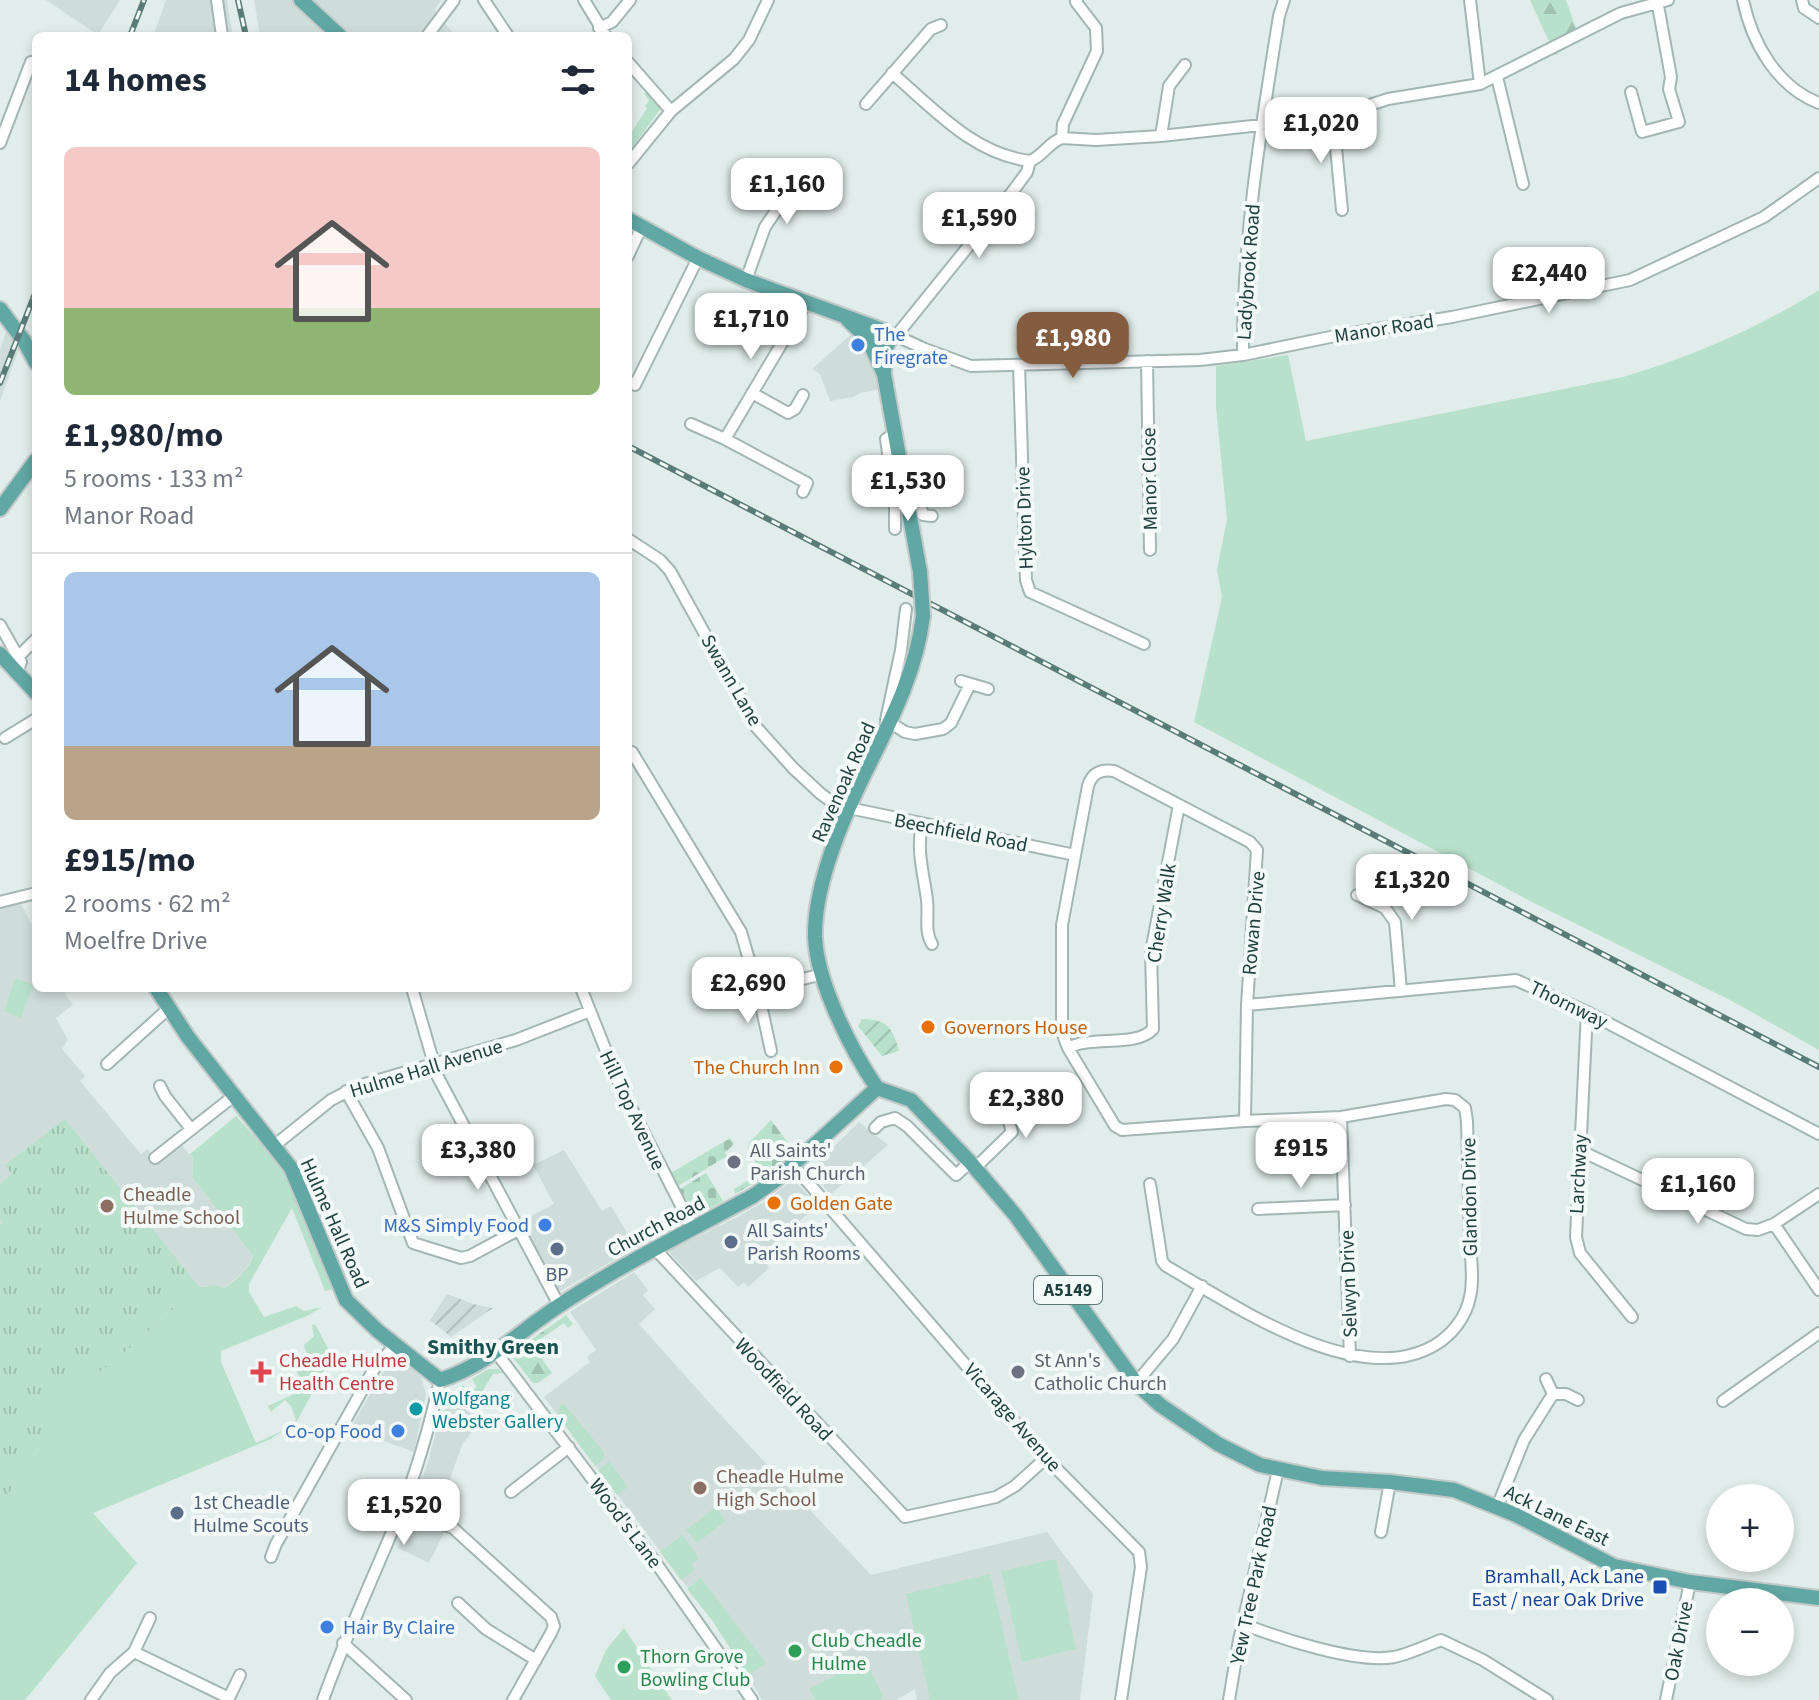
<!DOCTYPE html>
<meta charset="utf-8">
<style>
body{margin:0;font-family:"Source Sans 3",sans-serif;background:#f2f2f3;color:#1f2937;height:100vh;display:flex;flex-direction:column;font-size:30px;white-space:nowrap}
*{box-sizing:border-box;margin:0}
p{font-size:26px;color:#747a83}
.icon{flex:none;width:44px;height:44px;fill:none;stroke:currentColor;stroke-width:2;stroke-linecap:round;stroke-linejoin:round}
.map{position:relative;flex:1;overflow:hidden}
.details{position:absolute;left:32px;top:32px;width:600px;height:960px;display:flex;flex-direction:column;background:#fff;border-radius:12px;box-shadow:0 4px 12px #0003}
.details>*{flex:none}
.fabs{position:absolute;left:1706px;top:1484px;display:grid;gap:16px}
.fabs a{display:grid;place-items:center;width:88px;height:88px;border-radius:50%;background:#fff;box-shadow:0 4px 12px #0003;font-size:40px}
.price{position:absolute;translate:-50% -68px;padding:0 18px;border-radius:16px;background:#fff;color:#222;font-size:26px;line-height:52px;filter:drop-shadow(0 2px 4px #0008)}
.price::after{content:'';position:absolute;left:50%;top:48px;width:24px;height:18px;margin-left:-12px;background:inherit;clip-path:polygon(0 0,100% 0,50% 100%)}
.price.selected{background:#845d41;color:#fff}
ul{padding:0;list-style:none}
li{display:grid;align-content:center;gap:16px;height:424px;padding:0 32px}
li+li{border-top:2px solid #e0e1e3}
li span{display:grid;place-items:center;height:248px;border-radius:12px;color:#555}
li>.icon{margin-inline-start:auto}
span .icon{width:144px;height:144px;fill:#fffc;stroke-width:1}
li b{font-size:34px}
h2{display:flex;justify-content:space-between;align-items:center;height:96px;padding:0 32px;font-size:34px}
.map>svg:first-child{display:block}
</style>
<div class="map">
<svg width="1819" height="1700" viewBox="0 0 1819 1700">
<defs>
<pattern id="industrial-furrows" width="10" height="10" patternUnits="userSpaceOnUse" patternTransform="scale(2)"><rect width="10" height="10" fill="#cfddda"/><path d="M-1 1l2-2M0 10L10 0M9 11l2-2" fill="none" stroke="#b1bfbc"/></pattern>
<pattern id="forest-firs" width="22" height="20" patternUnits="userSpaceOnUse" patternTransform="scale(2)"><rect width="22" height="20" fill="#b8e1cb"/><path d="M5 1l3.5 6h-7zM16 11l3.5 6h-7z" fill="#9ec2af"/></pattern>
<pattern id="cemetery-stones" width="16" height="16" patternUnits="userSpaceOnUse" patternTransform="scale(2)"><rect width="16" height="16" fill="#b8e1cb"/><path d="M2 7V4a2 2 0 0 1 4 0v3zM10 15v-3a2 2 0 0 1 4 0v3z" fill="#9ec2af"/></pattern>
<pattern id="park-tufts" width="24" height="20" patternUnits="userSpaceOnUse" patternTransform="scale(2)"><rect width="24" height="20" fill="#b8e1cb"/><path d="M3 7l-1-3M5 7V3M7 7l1-3M15 17l-1-3M17 17v-4M19 17l1-3" fill="none" stroke="#9ec2af"/></pattern>
<pattern id="garden-furrows" width="10" height="10" patternUnits="userSpaceOnUse" patternTransform="scale(2)"><rect width="10" height="10" fill="#b8e1cb"/><path d="M-1 1l2-2M0 10L10 0M9 11l2-2" fill="none" stroke="#9ec2af"/></pattern>
</defs>
<rect width="100%" height="100%" fill="#e1edea"/>
<path fill="#cfddda" d="M46 0H120L98 35Z
M166 0H227L233 36H153Z
M254 0H441L435 10 455 36H260Z
M856 330 871 353 882 389 860 393 853 397 830 401 820 374 812 369Z
M6 332 20 346 0 401V350Z
M21 904 36 933V988H67L66 995 73 1005 56 1018 68 1040 62 1049 85 1076 80 1081 141 1154 148 1149 158 1162 181 1144 193 1159 192 1177 253 1256 244 1272 224 1288 210 1285 208 1287 198 1286 115 1361 45 1438 0 1507V909Z
M859 1122 888 1145 830 1195 811 1169Z
M564 1150 602 1211 611 1206 636 1247 559 1292 522 1221 554 1204 533 1165Z
M793 1179 818 1205 761 1255 769 1268 748 1287 744 1282 738 1287 720 1268 696 1281 668 1251 739 1216 767 1200Z
M634 1272 648 1290 643 1295 655 1309 639 1324 715 1409 871 1575 1047 1532 1093 1594 1080 1700H917L915 1689 896 1700H762L737 1657 712 1620 544 1397 590 1362 587 1357 596 1350 570 1312Z
M396 1355 421 1377 426 1394 414 1452 350 1429 377 1382Z
M453 1397 480 1422 463 1443 437 1514 444 1533 429 1563 398 1548 428 1462 439 1419Z"/>
<path fill="url(#industrial-furrows)" d="M447 1294 473 1304 493 1308 451 1337 430 1320Z"/>
<path fill="#b8e1cb" d="M647 91 659 103 660 110 628 153V138L647 108 645 106 649 100 644 94Z
M1819 290V1050L1732 1001 1534 903 1194 722 1222 597 1217 570 1227 519 1216 407V366L1288 355 1306 441 1623 377C1693 356 1757 329 1819 290Z
M15 978 33 985 21 1018 4 1011Z
M236 1116 284 1169 334 1289 325 1291 292 1208 249 1284V1292L264 1317 296 1306 304 1311 322 1307 307 1316 221 1351V1362L256 1443 286 1429 296 1420 291 1406 285 1400 271 1412 268 1406 305 1389 293 1363 307 1355 304 1345 314 1336 312 1325 315 1324 332 1356 297 1421 271 1439 93 1513 137 1563 25 1700H0V1507L45 1438 40 1410 115 1361 198 1286 208 1287 209 1284 224 1288C238 1279 247 1271 253 1256L192 1177 193 1159 190 1154Z
M488 1369H498L503 1373 493 1374 470 1412 453 1397 463 1385 469 1393 477 1387 472 1379Z
M564 1404 604 1452V1459L595 1466 558 1416 560 1405Z
M609 1462 628 1487 617 1495 598 1470Z
M716 1507 726 1521 697 1543 686 1530Z
M682 1535 699 1558 691 1564 695 1570 681 1580 660 1552Z
M1056 1559 1076 1649 1022 1662 1001 1571Z
M990 1574 1019 1700H930L906 1594Z
M701 1578 766 1663 748 1676 712 1620 687 1589Z
M624 1628 667 1693 672 1700H611L595 1676 606 1650Z
M865 1660 884 1697 879 1700H815L809 1689Z"/>
<path fill="url(#forest-firs)" d="M1530 0H1566L1580 39 1555 55Z
M566 1315 573 1324 568 1328 564 1323 532 1345 552 1373 538 1383H533L514 1359V1352Z"/>
<path fill="url(#cemetery-stones)" d="M771 1120 794 1151 768 1175 735 1194 734 1189C756 1176 764 1172 748 1149L750 1142Z
M730 1138 734 1144 725 1153 727 1156 678 1186 671 1173Z
M706 1173 723 1201 696 1216 680 1189Z"/>
<path fill="url(#park-tufts)" d="M65 1119 198 1286 115 1361 40 1410 45 1438 0 1507V1225L2 1222 0 1220V1184L12 1174 5 1165Z"/>
<path fill="url(#garden-furrows)" d="M862 1019C888 1019 893 1029 899 1051L882 1056 858 1026Z"/>
<g fill="none" stroke-linecap="round" stroke-linejoin="round">
<g stroke="#a3b6b3" stroke-width="14">
<path id="minor" d="M217 0 222 36
M484 0 508 36
M584 0 606 36
M1470 0 1480 84
M1743 0C1752 43 1777 87 1819 103
M1802 0 1804 8 1819 18
M599 28 612 22 630 0
M427 36 454 0
M628 62 671 111
M892 73C934 109 973 154 1030 161
M1497 77 1523 184
M1631 92 1642 132 1679 122 1669 89 1671 77 1657 0
M866 104 931 29 941 25
M1333 117 1342 210
M1161 136 1169 86 1185 65
M1062 138 1096 140 1161 136 1333 117 1388 99 1480 84 1621 13 1668 0
M1062 138 1063 124 1097 51 1096 28 1076 2 1077 0
M0 143 31 62
M628 164 671 111 734 59 749 40 768 0
M628 256 641 228
M746 280 765 227 784 199 825 170
M885 331 925 349 971 366 1200 360 1243 355 1340 335 1452 317 1630 280 1764 217 1819 178
M895 335 900 331 1013 191 1027 172 1030 161C1043 156 1049 142 1062 138
M1243 355C1242 241 1261 128 1279 16L1284 0
M1147 361 1150 550
M1019 365 1026 580 1030 592 1144 644
M628 381 635 385 698 258
M752 393 788 413 795 409 803 395
M691 424 725 439 807 483 803 492
M725 439 807 301
M905 484 916 488 923 515 932 516
M895 529V503L886 439 896 433
M628 539 660 560 670 571 757 728 793 768 821 794 847 813
M906 609 901 650 886 720 905 732 915 734 943 729 951 723 970 684
M0 625 21 662 17 673
M19 656 36 639
M961 681 988 689
M5 738 36 719
M632 752 741 932 758 991 822 974
M849 808 1075 855
M922 825C916 851 924 875 927 900 929 915 924 931 932 944
M1357 895 1385 908 1395 922 1401 991
M0 902 36 893
M412 988 434 1064
M581 988 620 1086 693 1229
M758 991 771 1051
M1247 1005 1516 980 1587 1012 1819 1134
M1587 1012 1576 1237 1580 1253 1632 1317
M1068 1048C1091 1035 1136 1048 1153 1029L1151 952 1179 805
M107 1064 168 1009
M431 1064 559 1305
M160 1086 165 1096 191 1129
M346 1091 378 1148 413 1243 461 1258 470 1256 518 1230
M1341 1117 1350 1356
M875 1128 881 1122 895 1118 907 1126 956 1175 970 1162
M275 1145 331 1100 358 1086 516 1040 590 1011
M1579 1150 1746 1229 1758 1230 1774 1224 1819 1290
M155 1158 235 1095
M793 1165 1046 1458 1139 1552 1141 1567 1121 1700
M975 1168 1012 1132 1008 1118 995 1098
M1150 1184 1162 1261 1166 1266C1234 1305 1358 1391 1435 1345 1452 1335 1466 1317 1470 1297 1474 1280 1471 1260 1470 1242 1469 1202 1468 1161 1467 1121L1465 1108 1455 1100 1446 1099 1341 1117 1245 1121 1122 1130 1115 1126 1068 1048 1062 1032V925L1088 786C1092 773 1101 769 1114 771L1250 842 1257 850 1247 1005 1245 1121
M1258 1209 1345 1205
M1774 1224 1819 1194
M655 1249 905 1517 996 1497 1015 1486 1046 1458
M495 1351 656 1563 752 1700
M1546 1379 1553 1394
M1136 1383 1173 1339 1202 1286
M1723 1401 1819 1333
M511 1492 569 1447
M1497 1507 1524 1440 1553 1394H1566L1578 1400
M401 1509 453 1528 551 1617 554 1626 551 1633 513 1700
M1381 1532 1390 1482
M271 1557 276 1544 374 1369 395 1345
M458 1603 486 1629 536 1660
M1243 1624C1279 1638 1357 1664 1394 1657 1409 1654 1426 1646 1441 1640L1483 1660 1547 1700
M343 1643 406 1700
M134 1652 150 1618
M91 1700 110 1673 134 1652 229 1698
M228 1700 240 1675
M323 1700C346 1635 375 1574 401 1510 418 1468 430 1424 440 1380
M1229 1700 1239 1640 1278 1470
M1666 1700 1690 1582"/>
</g>
<g stroke="#c1cac9" stroke-width="18">
<path id="major" d="M301 0 340 36
M628 219 698 258 746 280 885 331 890 340 885 349 884 374
M0 309 24 341 36 363
M848 320 868 339 884 374 920 572
M0 509 36 460
M0 654 36 693
M156 988 188 1037 291 1168 346 1300 378 1331 440 1380C486 1366 521 1330 560 1305 622 1264 689 1231 753 1196L776 1180 877 1088
M877 1088 911 1100 970 1162 1016 1216 1136 1383 1160 1405 1218 1444 1260 1465 1322 1478 1390 1482 1454 1490 1516 1515 1614 1566 1690 1582 1819 1598
M877 1088C851 1050 817 983 815 937 814 886 842 820 864 775 889 724 916 674 923 616"/>
</g>
<use href="#minor" stroke="#fff" stroke-width="10"/>
<use href="#major" stroke="#61a7a3" stroke-width="14"/>
<g stroke="#5a7c79" stroke-width="6">
<path id="rail" d="M238 0 246 36
M130 36 144 0
M0 383 36 291
M628 446 1819 1067"/>
</g>
<use href="#rail" stroke="#f2f9f7" stroke-width="3" stroke-dasharray="9" stroke-linecap="butt"/>
<g stroke="#c1cac9" stroke-width="18" stroke-linecap="butt">
<path id="major-bridge" d="M920 572 923 616"/>
</g>
<use href="#major-bridge" stroke="#61a7a3" stroke-width="14"/>
</g>
<g fill="#3f7fe0" stroke="#f2f9f7" stroke-width="3">
<circle cx="858" cy="345" r="8"/>
<circle cx="545" cy="1225" r="8"/>
<circle cx="398" cy="1431" r="8"/>
<circle cx="327" cy="1627" r="8"/>
</g>
<g fill="#e8710a" stroke="#f2f9f7" stroke-width="3">
<circle cx="928" cy="1027" r="8"/>
<circle cx="836" cy="1067" r="8"/>
<circle cx="774" cy="1203" r="8"/>
</g>
<g fill="#6b7280" stroke="#f2f9f7" stroke-width="3">
<circle cx="734" cy="1162" r="8"/>
<circle cx="1018" cy="1372" r="8"/>
</g>
<g fill="#8d6e63" stroke="#f2f9f7" stroke-width="3">
<circle cx="107" cy="1206" r="8"/>
<circle cx="700" cy="1488" r="8"/>
</g>
<g fill="#5c6f8a" stroke="#f2f9f7" stroke-width="3">
<circle cx="731" cy="1242" r="8"/>
<circle cx="557" cy="1249" r="8"/>
<circle cx="177" cy="1513" r="8"/>
</g>
<path fill="#e0444e" stroke="#f2f9f7" stroke-width="3" d="M257 1360h8v8h8v8h-8v8h-8v-8h-8v-8h8z"/>
<circle fill="#0f9aa8" stroke="#f2f9f7" stroke-width="3" cx="416" cy="1409" r="8"/>
<rect fill="#1a4fb4" stroke="#f2f9f7" stroke-width="3" x="1652" y="1579" width="16" height="16" rx="4"/>
<g fill="#2e9e5b" stroke="#f2f9f7" stroke-width="3">
<circle cx="795" cy="1651" r="8"/>
<circle cx="624" cy="1667" r="8"/>
</g>
<g text-anchor="middle" stroke-width="8" stroke-linejoin="round" paint-order="stroke">
<rect fill="#f2f9f7" stroke="#5f7876" stroke-width="2" x="1034" y="1276" width="68" height="28" rx="6"/>
<g font-size="18" font-weight="bold" fill="#20403e">
<text x="1068" y="1296">A5149</text>
</g>
<g font-size="20" fill="#20403e" stroke="#f2f9f7">
<text transform="translate(1248 272) rotate(-86)" y="7">Ladybrook Road</text>
<text transform="translate(1384 328) rotate(-9)" y="7">Manor Road</text>
<text transform="translate(1149 479) rotate(-91)" y="7">Manor Close</text>
<text transform="translate(1024 518) rotate(-92)" y="7">Hylton Drive</text>
<text transform="translate(732 680) rotate(60)" y="7">Swann Lane</text>
<text transform="translate(843 782) rotate(-66)" y="7">Ravenoak Road</text>
<text transform="translate(961 832) rotate(11)" y="7">Beechfield Road</text>
<text transform="translate(1161 913) rotate(-81)" y="7">Cherry Walk</text>
<text transform="translate(1253 923) rotate(-85)" y="7">Rowan Drive</text>
<text transform="translate(1569 1004) rotate(26)" y="7">Thornway</text>
<text transform="translate(426 1068) rotate(-17)" y="7">Hulme Hall Avenue</text>
<text transform="translate(633 1110) rotate(65)" y="7">Hill Top Avenue</text>
<text transform="translate(1578 1174) rotate(-87)" y="7">Larchway</text>
<text transform="translate(1469 1197) rotate(-91)" y="7">Glandon Drive</text>
<text transform="translate(335 1223) rotate(66)" y="7">Hulme Hall Road</text>
<text transform="translate(656 1226) rotate(-28)" y="7">Church Road</text>
<text transform="translate(1348 1284) rotate(-92)" y="7">Selwyn Drive</text>
<text transform="translate(784 1389) rotate(47)" y="7">Woodfield Road</text>
<text transform="translate(1013 1417) rotate(49)" y="7">Vicarage Avenue</text>
<text transform="translate(1557 1515) rotate(26)" y="7">Ack Lane East</text>
<text transform="translate(626 1523) rotate(53)" y="7">Wood's Lane</text>
<text transform="translate(1253 1585) rotate(-78)" y="7">Yew Tree Park Road</text>
<text transform="translate(1678 1641) rotate(-79)" y="7">Oak Drive</text>
</g>
<g font-size="20" fill="#366cbe" stroke="#f2f9f7" text-anchor="start">
<text x="874" y="341">The<tspan x="874" dy="23">Firegrate</tspan></text>
<text x="529" y="1232" text-anchor="end">M&amp;S Simply Food</text>
<text x="382" y="1438" text-anchor="end">Co-op Food</text>
<text x="343" y="1634">Hair By Claire</text>
</g>
<g font-size="20" fill="#c56008" stroke="#f2f9f7" text-anchor="start">
<text x="944" y="1034">Governors House</text>
<text x="820" y="1074" text-anchor="end">The Church Inn</text>
<text x="790" y="1210">Golden Gate</text>
</g>
<g font-size="20" fill="#5b616d" stroke="#f2f9f7" text-anchor="start">
<text x="750" y="1157">All Saints'<tspan x="750" dy="23">Parish Church</tspan></text>
<text x="1034" y="1367">St Ann's<tspan x="1034" dy="23">Catholic Church</tspan></text>
</g>
<g font-size="20" fill="#785e54" stroke="#f2f9f7" text-anchor="start">
<text x="123" y="1201">Cheadle<tspan x="123" dy="23">Hulme School</tspan></text>
<text x="716" y="1483">Cheadle Hulme<tspan x="716" dy="23">High School</tspan></text>
</g>
<g font-size="20" fill="#4e5e75" stroke="#f2f9f7" text-anchor="start">
<text x="747" y="1237">All Saints'<tspan x="747" dy="23">Parish Rooms</tspan></text>
<text x="557" y="1281" text-anchor="middle">BP</text>
<text x="193" y="1509">1st Cheadle<tspan x="193" dy="23">Hulme Scouts</tspan></text>
</g>
<g font-size="20" fill="#be3a42" stroke="#f2f9f7" text-anchor="start">
<text x="279" y="1367">Cheadle Hulme<tspan x="279" dy="23">Health Centre</tspan></text>
</g>
<g font-size="20" fill="#0d838f" stroke="#f2f9f7" text-anchor="start">
<text x="432" y="1405">Wolfgang<tspan x="432" dy="23">Webster Gallery</tspan></text>
</g>
<g font-size="20" fill="#164399" stroke="#f2f9f7" text-anchor="end">
<text x="1644" y="1583">Bramhall, Ack Lane<tspan x="1644" dy="23">East / near Oak Drive</tspan></text>
</g>
<g font-size="20" fill="#27864d" stroke="#f2f9f7" text-anchor="start">
<text x="811" y="1647">Club Cheadle<tspan x="811" dy="23">Hulme</tspan></text>
<text x="640" y="1663">Thorn Grove<tspan x="640" dy="23">Bowling Club</tspan></text>
</g>
<g font-size="22" font-weight="bold" fill="#195451" stroke="#f2f9f7">
<text x="493" y="1354">Smithy Green</text>
</g>
</g>
</svg>
<div class="fabs">
<a>+</a>
<a>−</a>
</div>
<b class="price" style="left:1321px;top:165px">£1,020</b>
<b class="price" style="left:787px;top:226px">£1,160</b>
<b class="price" style="left:979px;top:260px">£1,590</b>
<b class="price" style="left:1549px;top:315px">£2,440</b>
<b class="price" style="left:751px;top:361px">£1,710</b>
<b class="price selected" style="left:1073px;top:380px">£1,980</b>
<b class="price" style="left:908px;top:523px">£1,530</b>
<b class="price" style="left:1412px;top:922px">£1,320</b>
<b class="price" style="left:748px;top:1025px">£2,690</b>
<b class="price" style="left:1026px;top:1140px">£2,380</b>
<b class="price" style="left:1301px;top:1190px">£915</b>
<b class="price" style="left:478px;top:1192px">£3,380</b>
<b class="price" style="left:1698px;top:1226px">£1,160</b>
<b class="price" style="left:404px;top:1547px">£1,520</b>
<section class="details">
<h2>14 homes<svg class="icon" aria-label="filters" viewBox="0 0 24 24"><path d="M4 7h16M4 17h16"/><circle cx="9" cy="7" r="2"/><circle cx="15" cy="17" r="2"/></svg></h2>
<ul>
<li><span style="background:linear-gradient(#f6c9c9 65%,#8fb573 0)"><svg class="icon" aria-label="home" viewBox="0 0 24 24"><path d="M3 11l9-7 9 7M6 9v11h12V9"/></svg></span><div><b>£1,980/mo</b><p>5 rooms · 133 m²</p><p>Manor Road</p></div></li>
<li><span style="background:linear-gradient(#a9c7e8 70%,#b9a48a 0)"><svg class="icon" aria-label="home" viewBox="0 0 24 24"><path d="M3 11l9-7 9 7M6 9v11h12V9"/></svg></span><div><b>£915/mo</b><p>2 rooms · 62 m²</p><p>Moelfre Drive</p></div></li>
</ul>
</section>
</div>
